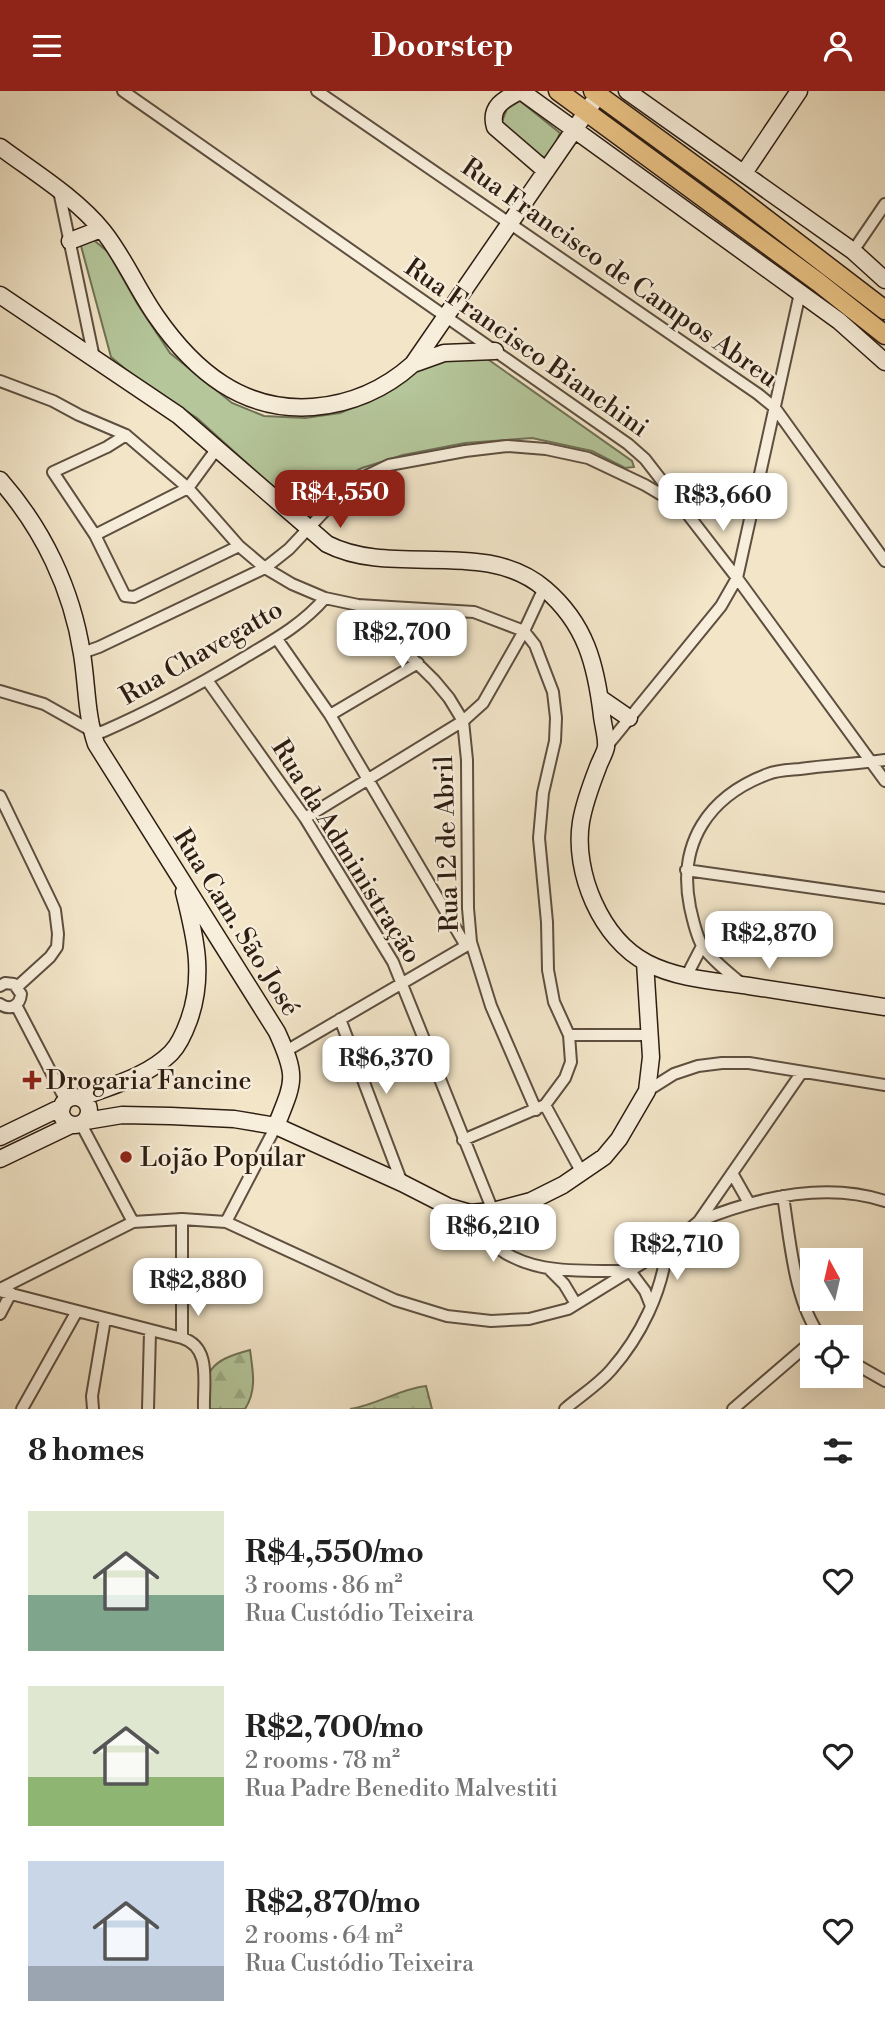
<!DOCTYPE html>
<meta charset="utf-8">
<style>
body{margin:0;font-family:"Libre Bodoni",serif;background:#f2f2f2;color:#222;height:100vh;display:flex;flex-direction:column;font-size:26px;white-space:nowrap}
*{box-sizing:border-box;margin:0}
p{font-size:23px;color:#767676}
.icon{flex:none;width:38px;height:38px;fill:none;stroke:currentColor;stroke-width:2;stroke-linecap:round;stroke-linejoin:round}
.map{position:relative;height:1318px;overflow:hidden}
.drawer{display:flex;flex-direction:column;background:#fff;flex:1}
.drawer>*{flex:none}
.needle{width:46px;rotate:352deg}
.controls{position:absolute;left:800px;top:1157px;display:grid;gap:14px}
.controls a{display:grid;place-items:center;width:63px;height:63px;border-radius:0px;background:#fff;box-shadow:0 7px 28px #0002;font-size:35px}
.price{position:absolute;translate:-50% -60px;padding:0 16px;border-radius:14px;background:#fff;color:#222;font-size:23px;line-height:46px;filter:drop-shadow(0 2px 4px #0008)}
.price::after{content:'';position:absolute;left:50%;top:42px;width:21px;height:16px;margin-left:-10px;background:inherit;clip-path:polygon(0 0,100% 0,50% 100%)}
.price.selected{background:#8f2418;color:#fff}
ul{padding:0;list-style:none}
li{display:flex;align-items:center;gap:21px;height:175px;padding:0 28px}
li span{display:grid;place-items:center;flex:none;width:196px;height:140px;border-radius:0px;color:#555}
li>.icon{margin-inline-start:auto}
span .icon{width:84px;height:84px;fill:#fffc;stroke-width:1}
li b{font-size:30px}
h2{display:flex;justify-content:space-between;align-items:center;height:84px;padding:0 28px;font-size:30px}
header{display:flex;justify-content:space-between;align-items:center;height:91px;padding:0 28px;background:#8f2418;color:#fff;font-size:32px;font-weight:700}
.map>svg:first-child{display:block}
</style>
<header><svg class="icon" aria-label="menu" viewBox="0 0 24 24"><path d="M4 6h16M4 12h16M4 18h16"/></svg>Doorstep<svg class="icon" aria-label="person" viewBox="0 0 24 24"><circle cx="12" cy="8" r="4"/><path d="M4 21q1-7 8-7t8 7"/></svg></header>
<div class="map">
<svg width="885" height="1318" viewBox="0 0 885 1318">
<defs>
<pattern id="forest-firs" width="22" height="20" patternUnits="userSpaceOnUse" patternTransform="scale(1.75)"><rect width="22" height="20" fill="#b4c69a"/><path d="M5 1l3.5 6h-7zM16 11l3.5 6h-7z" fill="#9baa84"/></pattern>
</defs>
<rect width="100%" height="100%" fill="#f2e5c8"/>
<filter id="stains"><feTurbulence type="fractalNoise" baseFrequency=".00286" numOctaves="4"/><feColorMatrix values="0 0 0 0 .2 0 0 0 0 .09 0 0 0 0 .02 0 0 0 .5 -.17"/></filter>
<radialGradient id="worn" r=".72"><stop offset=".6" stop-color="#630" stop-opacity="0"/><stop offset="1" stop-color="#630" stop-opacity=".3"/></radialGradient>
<path fill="url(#forest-firs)" stroke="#707256" stroke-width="2" d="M250 1259C253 1281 257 1299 245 1318H202C206 1278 209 1270 250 1259Z
M426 1295 432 1318H350C377 1314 399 1298 426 1295Z"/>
<path fill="#b4c69a" stroke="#707256" stroke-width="2" d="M520 10 560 42 554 56 545 67 533 61 501 33 507 18Z
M89 145 108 161 138 214 170 262 232 312 264 325 305 327 340 322 371 309 435 263 479 262 632 370 634 376 625 377 592 360 532 347 465 352 403 364 362 377 308 404 291 406 270 393 197 327 141 291 111 266 81 155Z"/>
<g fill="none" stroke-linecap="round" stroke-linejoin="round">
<g stroke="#5e4f40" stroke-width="14">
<path id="street" d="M123 0 628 353 645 368 737 487 885 690
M317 0 758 303 775 317 885 470
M59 100 94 267
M853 160 885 113
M0 290 53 310 79 324 126 344 188 397 239 455 265 477 292 493 325 507 358 514 474 521 524 540 535 554 553 601 556 627 555 650 543 702 539 747 547 831 548 879 554 911 569 944 571 971 565 987 545 1014 463 1049
M126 344 107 356 53 381 95 444 125 505 134 506 239 455
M95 444 188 397 218 356
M358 514 434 589 449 607 463 630 467 669 468 817 471 851 491 915 536 1019
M277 548 330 624 466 855
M82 562 99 556 265 477 289 458 335 409 364 386 389 374 465 360 507 355 546 358 588 367 645 394 677 413
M207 589 305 727 393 871 493 1120
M0 600 44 613 92 640 102 641C150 620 197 595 242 568 272 550 302 534 325 507
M330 624 418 572
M606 656 721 515 737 487 800 202
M0 705 55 819 58 843 57 856 50 866 17 896
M305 727 463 630 483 612 524 540 544 497
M686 779 885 807
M686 886 702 855
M742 893C729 882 714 871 703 856 696 845 693 829 690 816 677 752 709 705 768 683 778 679 790 679 800 678 828 674 857 673 885 669
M0 895 5 892 14 893 21 903C20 915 10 920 0 913
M16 914 66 1010
M340 928 402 1092
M569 944H650
M286 960 471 852
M647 1000 674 983 698 975 722 972H749L885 994
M545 1014 582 1082
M81 1033 133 1131
M732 1082 749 1112
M783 1105C790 1148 794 1211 821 1246
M470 1122C476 1131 481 1142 489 1149 525 1186 583 1179 630 1180L645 1200 651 1215
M182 1128V1247C212 1256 203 1292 204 1318
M699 1130C756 1107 824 1090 885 1110
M226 1131 276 1035
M550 1179 564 1193 576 1213
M0 1198 133 1131 182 1128 226 1131 395 1209 447 1225 491 1230 529 1228 568 1218 667 1157 699 1130 802 981
M0 1200 182 1247
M0 1223 11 1202
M850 1270 885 1290
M22 1318 77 1220
M93 1318 92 1305 105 1228
M148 1318 150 1241
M565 1318C580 1305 598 1294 611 1279 641 1245 662 1201 667 1157
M733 1318 812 1250"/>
</g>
<g stroke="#2d1d12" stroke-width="19">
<path id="secondary" d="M520 0C504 8 489 16 495 36L546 80
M521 0 839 230 885 271
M627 0 853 160 885 189
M0 56C35 82 75 106 103 140 124 166 137 198 156 225 194 280 243 321 313 316 351 313 385 298 413 273L594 10
M744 82 799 0
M70 150 101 138
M0 204 178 324 327 453C393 487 485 446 545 498 586 533 596 574 602 625 603 634 607 647 606 656 605 662 600 670 598 676 591 694 584 713 581 731 573 781 601 848 647 872 678 888 715 890 749 895 794 902 840 909 885 916
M416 272 444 262 495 260
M0 389C43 438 72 498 82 563 87 593 86 624 96 653L277 941C298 987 294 990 276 1035
M600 607 629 627
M61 1020a14 14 0 1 1 28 0a14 14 0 1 1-28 0Z
M80 1007C110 995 147 986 171 962 180 953 185 940 189 929 205 884 195 845 184 801
M86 1030 122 1024 171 1025 234 1028 276 1035 402 1092 449 1116 470 1122 493 1120 531 1110 563 1094 604 1066 619 1048 647 1000 651 966 645 871
M0 1046 62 1016
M0 1068 71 1034"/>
</g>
<g stroke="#2d1d12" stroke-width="21">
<path id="primary" d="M558 0 818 191 885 244
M593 0 731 101 885 219"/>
</g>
<use href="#street" stroke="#f7eedb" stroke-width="10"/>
<use href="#secondary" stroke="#f7eedb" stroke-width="16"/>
<use href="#primary" stroke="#e9c284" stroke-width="18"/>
</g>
<g fill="#8f2418" stroke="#f7eedb" stroke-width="2.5">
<path d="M28.5 978.5h7v7h7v7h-7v7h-7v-7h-7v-7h7z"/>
<circle cx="126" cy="1066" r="7"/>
</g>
<g text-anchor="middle" stroke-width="5" stroke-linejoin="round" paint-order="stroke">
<g font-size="26" fill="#2d1d12" stroke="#f7eedb">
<text transform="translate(620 181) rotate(35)" y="9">Rua Francisco de Campos Abreu</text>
<text transform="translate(527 256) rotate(35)" y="9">Rua Francisco Bianchini</text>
<text transform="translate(201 561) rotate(-30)" y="9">Rua Chavegatto</text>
<text transform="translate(446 753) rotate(-92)" y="9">Rua 12 de Abril</text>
<text transform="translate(347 760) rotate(58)" y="9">Rua da Administração</text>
<text transform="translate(237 831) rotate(58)" y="9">Rua Cam. São José</text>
</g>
<g font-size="26" fill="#2d1d12" stroke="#f7eedb" text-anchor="start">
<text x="46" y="998">Drogaria Fancine</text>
<text x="140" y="1075">Lojão Popular</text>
</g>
</g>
<rect width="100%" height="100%" filter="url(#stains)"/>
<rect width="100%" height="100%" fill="url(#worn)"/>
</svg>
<div class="controls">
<a><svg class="needle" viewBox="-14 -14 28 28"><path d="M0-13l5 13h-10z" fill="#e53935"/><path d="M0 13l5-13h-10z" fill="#767676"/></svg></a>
<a><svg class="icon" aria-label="locate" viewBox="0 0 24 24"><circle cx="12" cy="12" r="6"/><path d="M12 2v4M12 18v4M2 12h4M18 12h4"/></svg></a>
</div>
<b class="price selected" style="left:340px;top:439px">R$4,550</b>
<b class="price" style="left:723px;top:442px">R$3,660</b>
<b class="price" style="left:402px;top:579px">R$2,700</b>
<b class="price" style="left:769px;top:880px">R$2,870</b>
<b class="price" style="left:386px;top:1005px">R$6,370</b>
<b class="price" style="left:493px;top:1173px">R$6,210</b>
<b class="price" style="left:677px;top:1191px">R$2,710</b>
<b class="price" style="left:198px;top:1227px">R$2,880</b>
</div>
<section class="drawer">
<h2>8 homes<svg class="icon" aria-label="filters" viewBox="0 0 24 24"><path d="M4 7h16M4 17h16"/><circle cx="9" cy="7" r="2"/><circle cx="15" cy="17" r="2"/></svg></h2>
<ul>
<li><span style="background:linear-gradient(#dfe7d0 60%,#7fa58c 0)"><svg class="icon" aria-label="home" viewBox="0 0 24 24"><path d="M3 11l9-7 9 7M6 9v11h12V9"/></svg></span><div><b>R$4,550/mo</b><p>3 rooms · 86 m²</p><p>Rua Custódio Teixeira</p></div><svg class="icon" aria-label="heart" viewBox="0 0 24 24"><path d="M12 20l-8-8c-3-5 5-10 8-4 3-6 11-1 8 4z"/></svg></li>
<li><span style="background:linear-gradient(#dfe7d0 65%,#8fb573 0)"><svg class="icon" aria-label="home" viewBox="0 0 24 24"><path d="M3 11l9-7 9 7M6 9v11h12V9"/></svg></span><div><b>R$2,700/mo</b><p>2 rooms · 78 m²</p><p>Rua Padre Benedito Malvestiti</p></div><svg class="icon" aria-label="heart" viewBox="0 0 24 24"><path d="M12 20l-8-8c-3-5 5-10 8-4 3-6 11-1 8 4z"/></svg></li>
<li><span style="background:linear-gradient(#c9d6e8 75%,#9aa5b1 0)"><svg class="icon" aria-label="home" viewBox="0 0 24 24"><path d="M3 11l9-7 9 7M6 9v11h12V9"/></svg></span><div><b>R$2,870/mo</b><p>2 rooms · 64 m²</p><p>Rua Custódio Teixeira</p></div><svg class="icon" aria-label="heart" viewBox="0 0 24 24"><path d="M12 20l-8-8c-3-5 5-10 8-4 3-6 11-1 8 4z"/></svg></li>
</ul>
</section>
